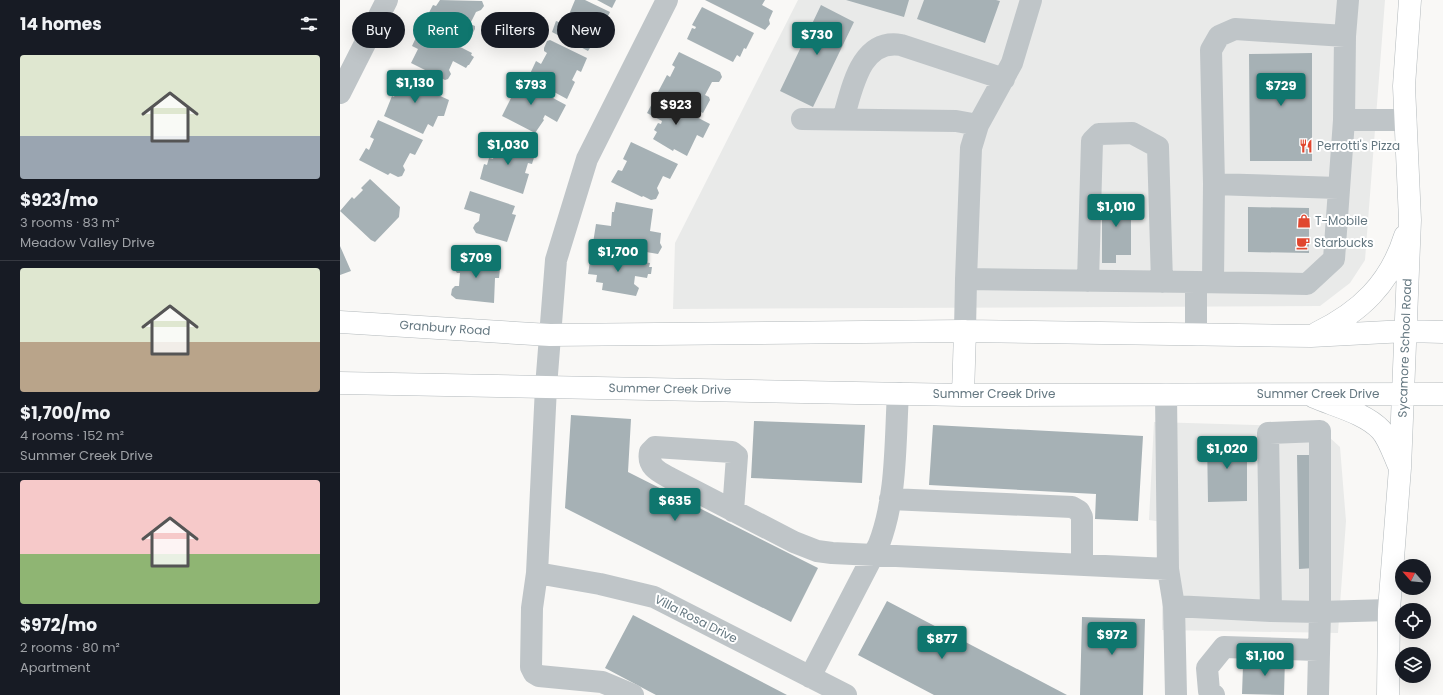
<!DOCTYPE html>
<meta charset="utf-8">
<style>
body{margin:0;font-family:Poppins,sans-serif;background:#242831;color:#f1f3f6;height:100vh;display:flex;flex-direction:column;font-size:15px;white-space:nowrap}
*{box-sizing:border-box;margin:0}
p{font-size:13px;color:#9ea1a6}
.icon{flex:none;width:22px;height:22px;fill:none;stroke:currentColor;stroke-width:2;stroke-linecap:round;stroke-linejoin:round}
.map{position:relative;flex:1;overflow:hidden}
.sheet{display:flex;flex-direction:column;background:#171b24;width:340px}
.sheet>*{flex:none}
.guide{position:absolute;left:12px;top:12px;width:380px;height:36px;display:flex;gap:8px}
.needle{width:26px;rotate:297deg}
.controls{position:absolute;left:1055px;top:559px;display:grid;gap:8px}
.controls a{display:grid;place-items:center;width:36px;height:36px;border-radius:50%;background:#171b24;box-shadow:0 4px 16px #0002;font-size:20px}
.price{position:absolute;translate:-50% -34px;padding:0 9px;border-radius:4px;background:#0f766e;color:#fff;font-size:13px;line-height:26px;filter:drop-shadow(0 1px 2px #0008)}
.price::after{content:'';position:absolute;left:50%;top:24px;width:12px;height:9px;margin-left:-6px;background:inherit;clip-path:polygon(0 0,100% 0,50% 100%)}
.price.on{background:#222;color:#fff}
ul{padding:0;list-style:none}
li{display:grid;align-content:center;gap:8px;height:212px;padding:0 20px}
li+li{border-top:1px solid #363941}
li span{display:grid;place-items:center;height:124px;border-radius:4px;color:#555}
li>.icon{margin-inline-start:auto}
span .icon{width:72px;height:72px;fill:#fffc;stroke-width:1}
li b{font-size:17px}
h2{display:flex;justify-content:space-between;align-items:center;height:48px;padding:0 20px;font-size:17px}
.chip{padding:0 14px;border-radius:18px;background:#171b24;box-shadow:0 4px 16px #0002;font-size:14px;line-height:36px}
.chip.on{background:#0f766e;color:#fff}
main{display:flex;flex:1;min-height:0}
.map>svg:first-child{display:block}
</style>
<main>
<section class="sheet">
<h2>14 homes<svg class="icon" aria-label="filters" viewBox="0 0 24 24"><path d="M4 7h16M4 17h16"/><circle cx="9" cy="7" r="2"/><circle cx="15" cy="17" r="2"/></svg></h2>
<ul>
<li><span style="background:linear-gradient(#dfe7d0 65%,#9aa5b1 0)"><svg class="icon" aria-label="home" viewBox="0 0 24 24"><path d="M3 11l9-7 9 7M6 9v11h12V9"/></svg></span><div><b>$923/mo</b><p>3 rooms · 83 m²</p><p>Meadow Valley Drive</p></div></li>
<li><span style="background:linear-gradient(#dfe7d0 60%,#b9a48a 0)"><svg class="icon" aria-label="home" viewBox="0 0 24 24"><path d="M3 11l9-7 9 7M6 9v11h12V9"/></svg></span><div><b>$1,700/mo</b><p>4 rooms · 152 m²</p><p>Summer Creek Drive</p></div></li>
<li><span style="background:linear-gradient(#f6c9c9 60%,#8fb573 0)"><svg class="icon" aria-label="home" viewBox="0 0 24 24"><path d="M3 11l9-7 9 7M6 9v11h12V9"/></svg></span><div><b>$972/mo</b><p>2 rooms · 80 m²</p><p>Apartment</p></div></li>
</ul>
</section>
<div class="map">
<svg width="1103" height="695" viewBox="0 0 1103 695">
<rect width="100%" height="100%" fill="#f9f8f6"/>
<path fill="#e9eae9" d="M458 0H1045L1025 260 1010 283 980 306 333 309 335 243Z
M814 422 978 427 1000 447 1006 521 998 633 822 630V522L809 520Z"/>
<path fill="#a6b1b5" d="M100 0 142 1 144 6 141 10 136 12 130 24 135 26V29L128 42 84 22 93 5 96 6Z
M235 0H245L270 12 257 39 258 41 256 46 250 48 248 51 212 32 216 21 225 24Z
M257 0H276L272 8Z
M365 0H425L422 5 433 11 429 20 430 24 425 30Z
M506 0H569L564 17Z
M584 0H656L660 1 645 43 577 19Z
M481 5 514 22 473 107 440 91Z
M362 7 414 33 406 49 404 48 400 57 397 55 393 62 347 39 352 28 355 29 356 27 352 25Z
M81 27 132 53 131 55 134 57 129 65H128L126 68 113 61 109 70 111 74 108 79 105 80 71 63 78 49 72 46Z
M210 40 247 58 241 72 237 70 232 80 235 82 227 99 188 78 196 61 201 64 207 53 204 51V48L207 41Z
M339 52 380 72 382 77 379 82H372L365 95 369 97 370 100 363 113 318 92 327 75 330 77 335 67 332 65Z
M972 53V161H910L909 54Z
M57 72 99 92 98 95 109 100 104 116H98L93 127 88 124 83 134 44 116 52 96 54 97 55 94 48 91Z
M174 77 226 105 217 122 205 115 203 119 204 120 195 133 162 116 173 94 167 91Z
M316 96 370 124 363 138 357 135 347 156 334 149 333 151 313 139 317 132 314 130 318 123 321 124 322 121 307 113Z
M38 120 83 140 75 155 70 153 63 166 65 170 62 176 58 177 50 173 48 175 19 160 26 148 29 150 34 139 30 137Z
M157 138 196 151 192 164 188 163 185 173 189 174 183 194 140 179 144 164 147 165 149 158 153 159 155 151 151 147 153 140Z
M291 142 338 164 330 179 323 176 317 188 319 193 316 199 311 200 303 196 302 197 271 182 278 170 282 171 287 161 283 159Z
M30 179 60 207 59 217 35 242 31 240 0 211 12 197 14 199 23 190 21 188Z
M130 191 175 206 172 214 176 215 167 242 136 233 133 228 135 224 139 221 140 214 124 209Z
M762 196H791V255H776V263H762Z
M276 202 313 209 310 231 321 233 320 243 322 247 318 254 253 243 256 224 271 226 272 212H274Z
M908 207 969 208V253L908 252Z
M0 246 11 271 0 275Z
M251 254 310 263 309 267H312L311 274H308L307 278 295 276 294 284 299 288 296 296 262 290 263 283 256 282 257 275 248 274Z
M122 256 161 260 159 278H155L154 303 116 299 111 295 112 289 115 286H119L120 273H117L114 269 115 262 118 258 122 259Z
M231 415 291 419 288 472 478 568 451 622 225 508Z
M414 421 525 425 522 483 411 478Z
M593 425 803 436 798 521 755 519 756 494 589 485Z
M867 439H907V501L868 502Z
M957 455H972L974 568 959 569Z
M547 601 727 695H594L518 655Z
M293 615 447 695H316L265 668Z
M742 617 805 619 803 695H740Z
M916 657 945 658 944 695 902 694 903 666H916Z"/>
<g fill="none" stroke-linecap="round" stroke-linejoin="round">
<g stroke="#b3b9bc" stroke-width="23">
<path id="major" d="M0 322 210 335 625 331 971 336 1066 331 1103 332
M977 333C1020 312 1050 284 1065 236
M0 383 623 395 1103 394
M623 395 625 331
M974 397C995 406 1025 413 1041 430 1049 439 1054 455 1059 466
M1048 695 1049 610 1060 468 1070 220 1064 86 1070 0"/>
</g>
<path stroke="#bfc5c8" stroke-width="22" d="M0 93 47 0
M462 119 616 121 638 125
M503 119C512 90 520 38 561 45L664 79
M1004 120 1005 36
M874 184 998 188
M626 279 631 148 638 125 672 63 691 0
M748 281 752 141 759 134 792 133 818 147 822 282
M873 282 874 184 871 50 879 36 895 29 1005 36 1008 0
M625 331 626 279 856 282
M856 335V282L967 284 994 259 1004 120H1066
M826 394 828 569 834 606 931 611 928 433 980 431V612L1049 610
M550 499 732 507 739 511 742 517V565
M393 511 397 456 392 452 315 447 310 452C307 467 319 472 330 478L454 542 477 551 492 553 828 569
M197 573 260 584 314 597 506 695
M834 606 836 695
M931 611 980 612 978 695
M470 677 539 544C557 497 555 443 558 393
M293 695 262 682 199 676 194 673 191 667 192 608 197 573 206 387 216 260 247 159 327 0
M874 695 869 691 867 668 884 647 978 650"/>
<use href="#major" stroke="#fff" stroke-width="22"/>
</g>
<defs>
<g id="restaurant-bare" transform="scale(1.08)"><path d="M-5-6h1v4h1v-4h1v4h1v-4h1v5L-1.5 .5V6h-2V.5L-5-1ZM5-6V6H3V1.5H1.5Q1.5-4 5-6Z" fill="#e0472f" stroke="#fff" stroke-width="2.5" paint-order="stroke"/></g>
<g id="shop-bare" transform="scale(1.08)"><path d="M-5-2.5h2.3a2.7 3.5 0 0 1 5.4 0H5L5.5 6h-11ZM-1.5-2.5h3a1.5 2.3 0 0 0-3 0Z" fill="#e0472f" stroke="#fff" stroke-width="2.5" paint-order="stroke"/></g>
<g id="cafe-bare" transform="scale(1.08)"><path d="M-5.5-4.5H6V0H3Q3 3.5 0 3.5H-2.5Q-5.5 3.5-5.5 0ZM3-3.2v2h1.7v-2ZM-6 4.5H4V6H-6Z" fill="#e0472f" stroke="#fff" stroke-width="2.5" paint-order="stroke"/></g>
</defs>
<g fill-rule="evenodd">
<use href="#restaurant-bare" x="966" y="146"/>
<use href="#shop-bare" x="964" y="221"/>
<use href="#cafe-bare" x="963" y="243"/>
</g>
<g text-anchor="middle" stroke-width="4" stroke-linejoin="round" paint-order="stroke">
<g font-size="12" fill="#647780" stroke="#fff" text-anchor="start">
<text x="977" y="150">Perrotti's Pizza</text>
<text x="975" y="225">T-Mobile</text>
<text x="974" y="247">Starbucks</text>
</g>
<g font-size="12" fill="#647780" stroke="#fff">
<text transform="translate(105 328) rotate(4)" y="4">Granbury Road</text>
<text transform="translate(1065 348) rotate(-88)" y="4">Sycamore School Road</text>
<text transform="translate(330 389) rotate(1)" y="4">Summer Creek Drive</text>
<text x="654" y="398">Summer Creek Drive</text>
<text x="978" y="398">Summer Creek Drive</text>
<text transform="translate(356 619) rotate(27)" y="4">Villa Rosa Drive</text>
</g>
</g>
</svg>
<div class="controls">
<a><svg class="needle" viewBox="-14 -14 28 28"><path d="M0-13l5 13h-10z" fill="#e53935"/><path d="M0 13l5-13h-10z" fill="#9ea1a6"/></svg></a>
<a><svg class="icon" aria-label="locate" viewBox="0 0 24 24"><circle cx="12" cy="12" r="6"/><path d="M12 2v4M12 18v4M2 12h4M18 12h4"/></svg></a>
<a><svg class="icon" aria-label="layers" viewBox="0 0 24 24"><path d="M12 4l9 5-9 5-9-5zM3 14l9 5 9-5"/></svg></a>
</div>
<b class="price" style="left:477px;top:56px">$730</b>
<b class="price" style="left:75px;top:104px">$1,130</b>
<b class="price" style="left:191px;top:106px">$793</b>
<b class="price" style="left:941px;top:107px">$729</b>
<b class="price on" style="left:336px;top:126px">$923</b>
<b class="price" style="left:168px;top:166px">$1,030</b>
<b class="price" style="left:776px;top:228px">$1,010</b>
<b class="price" style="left:278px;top:273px">$1,700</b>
<b class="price" style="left:136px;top:279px">$709</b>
<b class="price" style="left:887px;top:470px">$1,020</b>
<b class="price" style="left:335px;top:522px">$635</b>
<b class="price" style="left:772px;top:656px">$972</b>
<b class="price" style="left:602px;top:660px">$877</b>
<b class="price" style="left:925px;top:677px">$1,100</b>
<div class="guide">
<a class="chip">Buy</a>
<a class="chip on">Rent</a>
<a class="chip">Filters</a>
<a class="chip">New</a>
</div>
</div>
</main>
